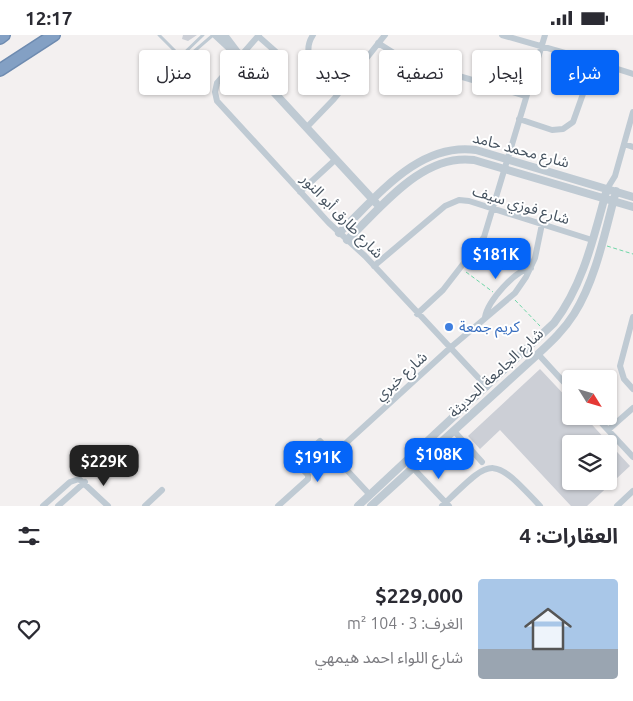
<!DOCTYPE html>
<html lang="ar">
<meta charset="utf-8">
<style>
body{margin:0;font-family:Ubuntu,"Noto Sans Arabic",sans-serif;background:#f7f7f7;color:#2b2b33;direction:rtl;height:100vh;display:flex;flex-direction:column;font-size:19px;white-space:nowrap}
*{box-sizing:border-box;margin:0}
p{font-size:16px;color:#7c7c81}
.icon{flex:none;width:28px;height:28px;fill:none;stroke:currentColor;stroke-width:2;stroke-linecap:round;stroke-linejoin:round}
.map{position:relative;height:471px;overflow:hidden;direction:ltr}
.sheet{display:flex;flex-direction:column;background:#fff;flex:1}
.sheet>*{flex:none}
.hud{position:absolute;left:15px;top:15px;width:604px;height:45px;direction:rtl;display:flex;gap:10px}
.needle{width:32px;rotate:127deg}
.buttons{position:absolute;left:562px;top:335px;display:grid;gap:10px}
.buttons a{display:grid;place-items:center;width:55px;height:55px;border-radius:5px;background:#fff;box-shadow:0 1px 4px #0004;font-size:25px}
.price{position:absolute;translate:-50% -42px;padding:0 11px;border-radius:10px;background:#0565f8;color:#fff;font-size:16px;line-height:32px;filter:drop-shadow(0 1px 2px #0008)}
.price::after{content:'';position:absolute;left:50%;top:30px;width:15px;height:11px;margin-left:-8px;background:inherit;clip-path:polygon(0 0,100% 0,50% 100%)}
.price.current{background:#222;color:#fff}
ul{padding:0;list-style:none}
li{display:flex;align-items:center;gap:15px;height:125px;padding:0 15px}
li+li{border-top:1px solid #e1e1e2}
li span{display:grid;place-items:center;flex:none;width:140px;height:100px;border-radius:5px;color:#555}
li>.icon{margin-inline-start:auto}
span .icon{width:60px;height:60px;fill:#fffc;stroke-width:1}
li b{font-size:21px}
h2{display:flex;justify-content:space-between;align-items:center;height:60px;padding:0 15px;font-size:21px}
.chip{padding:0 18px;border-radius:5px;background:#fff;box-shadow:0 1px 4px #0004;font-size:18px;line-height:45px}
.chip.current{background:#0565f8;color:#fff}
.status{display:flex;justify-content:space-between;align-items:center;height:35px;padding:0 25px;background:#fff;direction:ltr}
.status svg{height:14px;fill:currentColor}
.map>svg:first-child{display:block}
</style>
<div class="status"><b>12:17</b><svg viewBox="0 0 49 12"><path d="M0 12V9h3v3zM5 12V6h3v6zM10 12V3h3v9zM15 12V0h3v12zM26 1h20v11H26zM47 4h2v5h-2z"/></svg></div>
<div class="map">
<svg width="633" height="471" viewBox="0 0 633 471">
<rect width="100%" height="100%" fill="#f3f0f0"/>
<path fill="#cccfd6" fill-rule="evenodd" d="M183 0H197L188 6 182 4Z
M540 334 571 367V381H584L630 431 587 471H571L500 395 480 414 468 401ZM571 409H609V446H571Z"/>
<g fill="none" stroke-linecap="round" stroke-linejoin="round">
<g stroke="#6e8bb0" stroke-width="14">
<path id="motorway" d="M0 3 4 0
M0 35 54 0"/>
</g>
<path stroke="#6fd6a7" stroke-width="1" stroke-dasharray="4 2.5" stroke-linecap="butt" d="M607 211 633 219
M466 237 493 257
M515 265 540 291"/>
<path stroke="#bfcad3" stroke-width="3" d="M159 0 184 25 213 0
M179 23 203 0"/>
<path stroke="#bfcad3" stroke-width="6" d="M259 0 217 48 215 57 217 66 329 188 365 221 487 352
M313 0C297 25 326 41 343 54
M502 0 579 22 586 28 589 42 573 87 563 94 552 95 519 84
M258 1 284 24
M378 8 405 25 526 61
M583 23 633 39
M307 92 334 64 385 0
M624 109 633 112
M607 154 615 141 633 77
M300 157 336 124
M374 231 445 171 459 165 469 166 592 205
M417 279 443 255 484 202 545 0
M485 282C488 266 515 235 531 233
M633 282 620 331 624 344 633 354
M538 319 571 355
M595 381 633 422
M608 395 633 373
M454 396 482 427
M334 419 450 313 515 258 526 242 535 223 542 189
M413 433 449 471
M43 471 70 447 79 444 108 471
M58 471 85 447
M145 471 162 455
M278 471 308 444V440L298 430V426L320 406 370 460
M442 471C493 422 491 419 540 471
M617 471 633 456"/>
<path stroke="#bfcad3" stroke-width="8" d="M216 0 230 13
M224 0 236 16 376 168
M339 198C377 162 418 107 476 115L633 162
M347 205C382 172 422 118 474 125L633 172
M358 471 554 288C584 249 594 200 607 154
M371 471 538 319C551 307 564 295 574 279 596 244 605 197 616 156"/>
<use href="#motorway" stroke="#83a0c4" stroke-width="11"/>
</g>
<circle fill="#3f7fe0" stroke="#fff" stroke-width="2" cx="449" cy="292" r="5"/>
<g text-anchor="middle" stroke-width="4" stroke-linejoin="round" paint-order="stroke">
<g font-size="15" fill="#465360" stroke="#fff">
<text transform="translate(521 115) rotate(15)" y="5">شارع محمد حامد</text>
<text transform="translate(521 170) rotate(17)" y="5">شارع فوزي سيف</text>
<text transform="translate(342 181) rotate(46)" y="5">شارع طارق أبو النور</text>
<text transform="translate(496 338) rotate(-43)" y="5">شارع الجامعة الحديثة</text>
<text transform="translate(401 341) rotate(-42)" y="5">شارع خيري</text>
</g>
<g font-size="15" fill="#366cbe" stroke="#fff" text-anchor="start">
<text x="459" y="297">كريم جمعة</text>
</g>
</g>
</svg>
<div class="buttons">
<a><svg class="needle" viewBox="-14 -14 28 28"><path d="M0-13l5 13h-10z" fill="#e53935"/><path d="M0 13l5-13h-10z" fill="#7c7c81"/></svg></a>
<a><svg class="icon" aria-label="layers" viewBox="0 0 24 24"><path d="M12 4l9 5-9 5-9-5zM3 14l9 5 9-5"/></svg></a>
</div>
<b class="price" style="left:496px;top:245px">$181K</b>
<b class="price" style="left:439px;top:445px">$108K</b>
<b class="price" style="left:318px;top:448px">$191K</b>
<b class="price current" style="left:104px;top:452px">$229K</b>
<div class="hud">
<a class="chip current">شراء</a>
<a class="chip">إيجار</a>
<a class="chip">تصفية</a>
<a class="chip">جديد</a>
<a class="chip">شقة</a>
<a class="chip">منزل</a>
</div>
</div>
<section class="sheet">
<h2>العقارات: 4<svg class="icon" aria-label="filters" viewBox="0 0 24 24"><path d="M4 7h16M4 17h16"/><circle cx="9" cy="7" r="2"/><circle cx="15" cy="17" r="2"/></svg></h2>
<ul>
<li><span style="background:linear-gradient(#a9c7e8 70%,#9aa5b1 0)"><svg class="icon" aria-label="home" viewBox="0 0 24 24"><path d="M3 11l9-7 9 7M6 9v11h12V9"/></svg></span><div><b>$229,000</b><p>الغرف: 3 · 104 m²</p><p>شارع اللواء احمد هيمهي</p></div><svg class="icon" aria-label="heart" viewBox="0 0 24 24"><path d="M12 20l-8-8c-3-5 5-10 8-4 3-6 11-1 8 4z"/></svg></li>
</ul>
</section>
